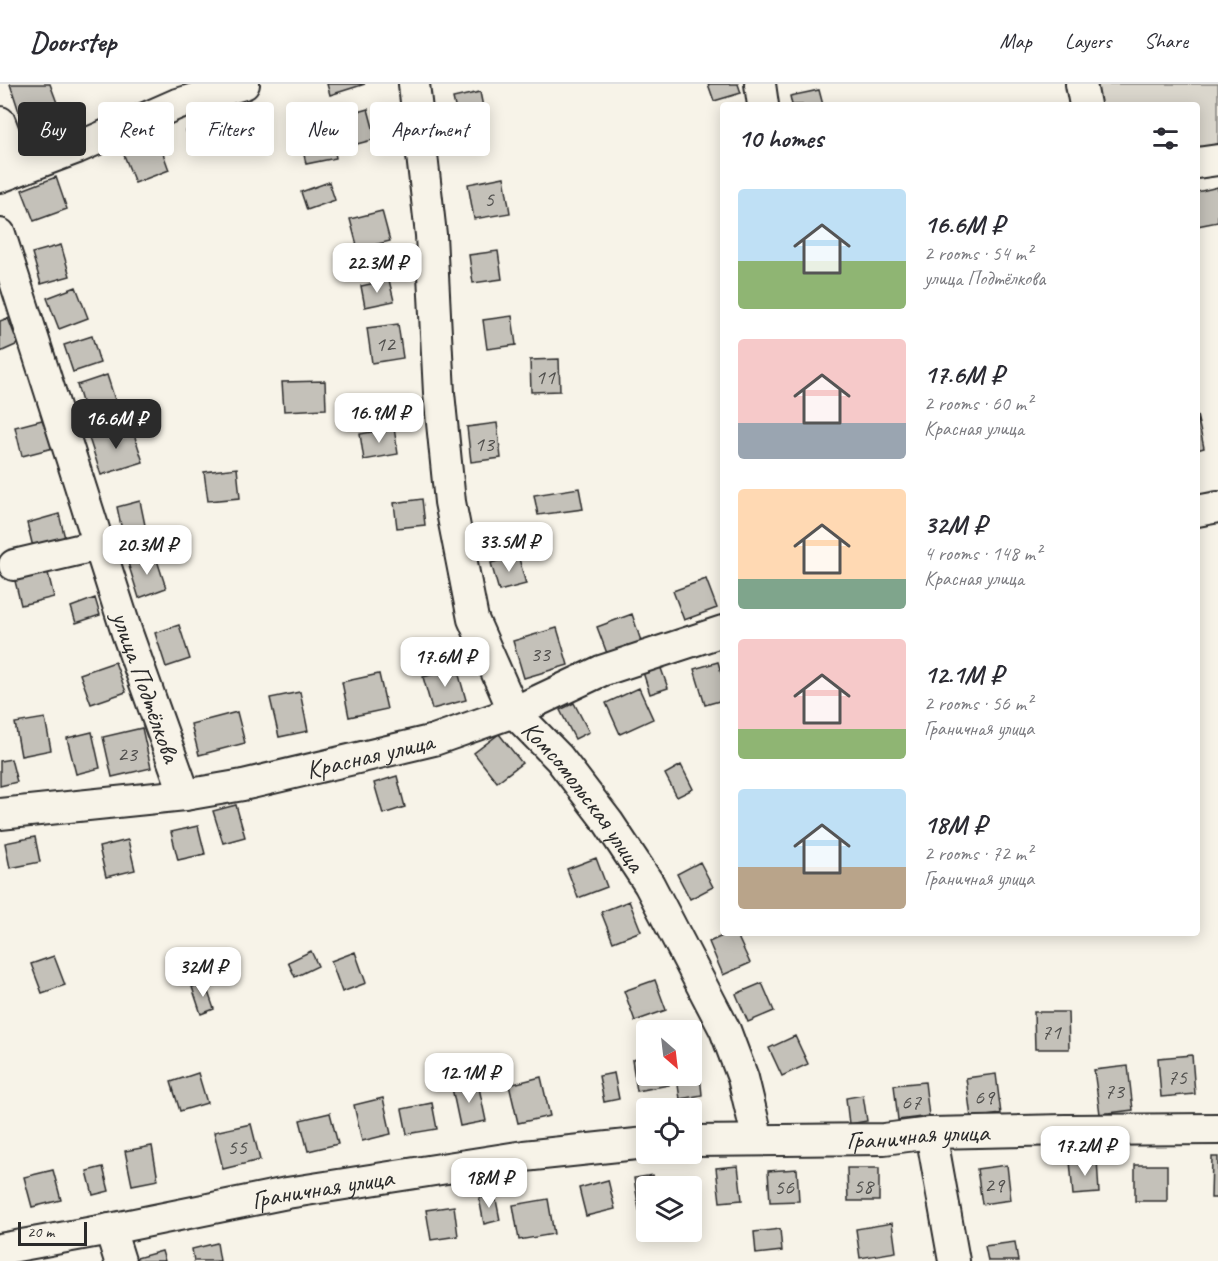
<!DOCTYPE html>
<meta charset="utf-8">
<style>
body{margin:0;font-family:Caveat,sans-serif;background:#f2f2f3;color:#2b2b33;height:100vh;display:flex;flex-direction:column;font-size:22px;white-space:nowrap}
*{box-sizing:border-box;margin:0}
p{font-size:20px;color:#7c7c81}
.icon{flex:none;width:33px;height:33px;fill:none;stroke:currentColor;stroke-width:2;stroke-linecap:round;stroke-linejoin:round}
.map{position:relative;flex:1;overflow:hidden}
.details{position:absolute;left:720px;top:18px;width:480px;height:834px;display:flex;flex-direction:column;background:#fff;border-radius:6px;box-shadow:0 3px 15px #0003}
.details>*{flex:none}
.guide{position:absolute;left:18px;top:18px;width:570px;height:54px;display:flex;gap:12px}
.needle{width:39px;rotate:152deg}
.tools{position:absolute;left:636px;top:936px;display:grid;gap:12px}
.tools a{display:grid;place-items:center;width:66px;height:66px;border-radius:6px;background:#fff;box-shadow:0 3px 15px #0003;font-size:30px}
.scale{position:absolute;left:18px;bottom:15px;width:69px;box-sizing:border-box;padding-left:6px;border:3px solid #2b2b2b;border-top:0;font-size:16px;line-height:21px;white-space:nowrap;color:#2b2b2b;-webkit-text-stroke:4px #f7f3e8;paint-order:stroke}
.price{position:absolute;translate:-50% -51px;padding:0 14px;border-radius:12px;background:#fff;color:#222;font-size:20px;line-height:39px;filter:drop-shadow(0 2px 3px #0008)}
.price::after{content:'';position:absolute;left:50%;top:36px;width:18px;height:14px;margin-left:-9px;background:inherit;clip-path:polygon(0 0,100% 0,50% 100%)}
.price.active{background:#2b2b2b;color:#fff}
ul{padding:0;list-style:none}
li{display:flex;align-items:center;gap:18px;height:150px;padding:0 18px}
li span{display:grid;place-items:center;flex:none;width:168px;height:120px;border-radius:6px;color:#555}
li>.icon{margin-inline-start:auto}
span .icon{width:72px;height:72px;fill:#fffc;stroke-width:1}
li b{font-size:26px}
h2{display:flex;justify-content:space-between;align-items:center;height:72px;padding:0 18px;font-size:26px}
.chip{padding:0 21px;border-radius:6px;background:#fff;box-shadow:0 3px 15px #0003;font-size:21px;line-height:54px}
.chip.active{background:#2b2b2b;color:#fff}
header{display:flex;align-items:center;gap:36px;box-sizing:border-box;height:84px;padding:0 30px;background:#fff;border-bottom:2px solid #e1e1e2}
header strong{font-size:28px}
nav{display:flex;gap:33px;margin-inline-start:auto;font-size:21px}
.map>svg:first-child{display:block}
</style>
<header>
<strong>Doorstep</strong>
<nav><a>Map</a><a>Layers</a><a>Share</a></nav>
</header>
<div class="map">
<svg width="1218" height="1177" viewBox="0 0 1218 1177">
<rect width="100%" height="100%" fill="#f7f3e8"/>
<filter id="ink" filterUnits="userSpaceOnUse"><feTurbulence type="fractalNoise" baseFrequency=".0167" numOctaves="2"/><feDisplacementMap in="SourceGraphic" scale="12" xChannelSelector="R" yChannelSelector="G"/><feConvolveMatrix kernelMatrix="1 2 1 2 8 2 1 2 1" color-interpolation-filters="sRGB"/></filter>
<g filter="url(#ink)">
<path fill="#dad6cc" stroke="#82807c" stroke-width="1.5" d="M1093 0H1218V64L1197 67V21H1096Z"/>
<path fill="#c4c1b9" stroke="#2b2b2b" stroke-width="1.5" d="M10 0H50L60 27 23 40Z
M327 0H365L330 11Z
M708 0H738L741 9 714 17Z
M819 6 823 21H792L790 12Z
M480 8 486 38 460 44 453 14Z
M368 25 376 55 353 61 346 31Z
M212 36 221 57 194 68 186 47Z
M331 46 336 74 306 80 300 52Z
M157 53 169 86 135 99 122 66Z
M56 93 67 125 34 137 22 106Z
M504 93 510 129 474 135 468 100Z
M329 98 335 116 307 126 301 108Z
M1218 103V138L1197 142V108Z
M382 127 390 157 358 165 350 135Z
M61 161 70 192 41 200 32 169Z
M498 167 502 195 473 199 469 171Z
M389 196 394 217 365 223 361 202Z
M76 203 88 234 59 245 47 214Z
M512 232 516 261 487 265 483 236Z
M8 234 18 260 0 268V237Z
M398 240 403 274 372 279 367 244Z
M92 252 100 279 73 288 64 261Z
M559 275 560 307 531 308 530 276Z
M107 291 116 319 85 328 77 301Z
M325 297 326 325 284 327 282 298Z
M1197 331 1204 364 1197 366Z
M46 335 53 364 22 372 15 343Z
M497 339 501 374 471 378 467 343Z
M131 341 143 378 101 391 89 354Z
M394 344 398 370 364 376 360 350Z
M237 384 240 414 208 417 204 388Z
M579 404 583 425 538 431 534 411Z
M422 415 425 441 397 444 394 419Z
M140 417 146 446 123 451 117 423Z
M59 430 65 454 33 463 27 439Z
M155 470 166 504 139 514 128 479Z
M518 471 526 500 499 507 491 479Z
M47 485 54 513 21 521 14 493Z
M706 495 717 524 684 536 673 507Z
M95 514 100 531 76 539 71 523Z
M632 530 642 560 608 572 597 543Z
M179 541 190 575 166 583 155 549Z
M557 544 568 581 524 594 513 557Z
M658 576 668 604 650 610 641 582Z
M115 578 126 608 91 620 80 590Z
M718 578 723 595V616L705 621 694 585Z
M457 584 466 616 432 625 423 593Z
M379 590 387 625 349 633 342 598Z
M639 604 653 635 620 650 606 619Z
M300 608 308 647 279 653 270 614Z
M574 619 589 648 575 655 560 626Z
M237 628 245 659 199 671 191 640Z
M45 634 51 666 21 672 15 639Z
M142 644 151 684 112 693 103 653Z
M92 648 100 684 76 690 67 654Z
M499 650 522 679 497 698 474 669Z
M11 675 17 698 0 702V677Z
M681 681 693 705 677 713 665 690Z
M397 692 405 723 383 730 374 699Z
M236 721 245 753 223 759 213 727Z
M198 742 205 770 178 776 171 748Z
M35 753 40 778 10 784 5 759Z
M128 756 135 786 106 793 99 763Z
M596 774 607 803 578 814 567 785Z
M700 778 713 803 690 815 677 790Z
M629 817 641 847 613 858 601 828Z
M729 849H736L750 879 723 891 709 858Z
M311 867 318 882 295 893 288 878Z
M355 868 366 899 342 908 331 877Z
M54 872 65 901 42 909 31 880Z
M655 896 666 926 635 937 624 907Z
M205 899 214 925 201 930 192 903Z
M762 899 774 927 748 938 736 910Z
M1034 928H1068L1069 965H1035Z
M795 952 808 980 782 992 769 964Z
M1192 971 1195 1010 1161 1013 1158 974Z
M646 973V992H667L669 1001 637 1007 632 976Z
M1128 982 1133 1026 1100 1030 1094 986Z
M198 989 207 1019 180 1027 171 998Z
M614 989 619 1015 604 1018 599 992Z
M996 990 1001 1030 971 1034 966 994Z
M700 991 702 1011 680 1015 677 994Z
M541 993 550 1032 518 1039 509 1001Z
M925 998 929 1032 898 1036 894 1001Z
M478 999 486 1037 460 1042 452 1004Z
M863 1011 867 1037 849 1040 846 1014Z
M383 1014 391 1050 362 1057 354 1021Z
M432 1019 437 1045 407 1050 402 1025Z
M330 1029 338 1060 308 1067 300 1036Z
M251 1040 260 1076 223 1085 214 1048Z
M152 1062 158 1096 132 1101 125 1067Z
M1212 1073H1218V1114H1211Z
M1097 1075 1099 1109 1073 1111 1070 1077Z
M1007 1081 1011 1116 982 1120 977 1085Z
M1135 1081H1167V1117H1135Z
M738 1082 742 1116 720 1118 716 1084Z
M103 1083 109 1107 93 1111 87 1087Z
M847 1084H879V1117H848Z
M797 1085 799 1117 770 1118 768 1087Z
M53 1086 61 1116 32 1123 24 1093Z
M653 1091 655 1102H646V1125L639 1126 634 1094Z
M608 1096 615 1125 586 1132 579 1104Z
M495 1111 500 1136 484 1140 479 1114Z
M548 1115 554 1150 519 1156 513 1121Z
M454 1122 458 1152 431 1156 426 1126Z
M892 1139 896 1168 860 1174 856 1145Z
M780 1145 782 1167 756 1170 754 1148Z
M1015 1158 1018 1177H988L985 1162Z
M217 1159 220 1177H194L192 1165Z
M162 1167 165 1177H133V1175Z"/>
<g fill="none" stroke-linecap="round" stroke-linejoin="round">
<g stroke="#2b2b2b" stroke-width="34">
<g id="minor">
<path id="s1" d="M414 0 431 151 439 309 450 418 473 535 514 628 559 674 608 738 649 800 725 946 743 994 758 1056"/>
<path d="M760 0 763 21"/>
<path d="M1081 0 1085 21"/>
<path d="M0 38 18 86"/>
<path d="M1197 79 1218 76"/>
<path d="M0 93 77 64 177 20 244 0"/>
<path id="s2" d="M0 150 127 549 185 711"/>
<path d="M1197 427 1218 423"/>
<path d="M14 481 99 461"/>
<path id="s3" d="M0 730 185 711 243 701 434 656 514 628 601 587 723 547"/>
<path d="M931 1049 954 1177"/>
<path id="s4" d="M692 1057 884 1055 931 1049 1066 1046 1218 1045"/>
<path d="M110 1145 120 1177"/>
<path id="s5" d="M0 1165 110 1145 287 1109 524 1072 646 1059"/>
</g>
</g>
<use href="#minor" stroke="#f7f3e8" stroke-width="30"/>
</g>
</g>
<g text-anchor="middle" stroke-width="6" stroke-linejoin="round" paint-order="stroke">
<g font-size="22" fill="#51504e">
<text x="489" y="122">5</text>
<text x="385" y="267">12</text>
<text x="545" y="300">11</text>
<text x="484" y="367">13</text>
<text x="540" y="577">33</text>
<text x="127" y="677">23</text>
<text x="1051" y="955">71</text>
<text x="1177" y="1000">75</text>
<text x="1114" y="1014">73</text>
<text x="984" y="1020">69</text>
<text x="911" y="1025">67</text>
<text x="237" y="1070">55</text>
<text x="994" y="1108">29</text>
<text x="863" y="1109">58</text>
<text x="784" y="1110">56</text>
</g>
<g font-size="26" fill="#2b2b2b" stroke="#f7f3e8">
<text dy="9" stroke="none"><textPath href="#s2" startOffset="476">улица Подтёлкова</textPath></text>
<text dy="9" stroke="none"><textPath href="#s3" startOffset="375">Красная улица</textPath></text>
<text dy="9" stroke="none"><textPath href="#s1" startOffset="750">Комсомольская улица</textPath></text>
<text dy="9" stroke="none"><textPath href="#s4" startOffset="226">Граничная улица</textPath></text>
<text dy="9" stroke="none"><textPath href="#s5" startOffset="328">Граничная улица</textPath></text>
</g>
</g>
</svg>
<div class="tools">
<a><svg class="needle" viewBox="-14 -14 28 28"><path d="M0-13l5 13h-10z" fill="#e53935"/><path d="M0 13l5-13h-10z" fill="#7c7c81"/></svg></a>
<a><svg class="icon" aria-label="locate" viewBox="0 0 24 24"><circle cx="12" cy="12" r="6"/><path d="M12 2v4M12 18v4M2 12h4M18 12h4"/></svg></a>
<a><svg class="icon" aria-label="layers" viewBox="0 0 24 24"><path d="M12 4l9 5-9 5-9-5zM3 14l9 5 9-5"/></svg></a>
</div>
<div class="scale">20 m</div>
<b class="price" style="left:377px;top:210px">22.3M ₽</b>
<b class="price" style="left:379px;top:360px">16.9M ₽</b>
<b class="price active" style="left:116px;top:366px">16.6M ₽</b>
<b class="price" style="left:509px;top:489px">33.5M ₽</b>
<b class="price" style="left:147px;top:492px">20.3M ₽</b>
<b class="price" style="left:445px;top:604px">17.6M ₽</b>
<b class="price" style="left:203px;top:914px">32M ₽</b>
<b class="price" style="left:469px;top:1020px">12.1M ₽</b>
<b class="price" style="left:1085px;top:1093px">17.2M ₽</b>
<b class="price" style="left:489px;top:1125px">18M ₽</b>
<div class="guide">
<a class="chip active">Buy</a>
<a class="chip">Rent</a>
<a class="chip">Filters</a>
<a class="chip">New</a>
<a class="chip">Apartment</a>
</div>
<section class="details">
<h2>10 homes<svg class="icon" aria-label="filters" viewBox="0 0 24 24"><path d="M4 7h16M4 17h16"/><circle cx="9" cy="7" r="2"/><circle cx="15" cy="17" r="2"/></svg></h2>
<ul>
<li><span style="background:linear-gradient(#bfe0f5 60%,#8fb573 0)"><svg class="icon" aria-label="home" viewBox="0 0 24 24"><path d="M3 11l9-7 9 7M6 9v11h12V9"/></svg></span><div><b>16.6M ₽</b><p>2 rooms · 54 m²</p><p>улица Подтёлкова</p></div></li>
<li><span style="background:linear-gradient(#f6c9c9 70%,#9aa5b1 0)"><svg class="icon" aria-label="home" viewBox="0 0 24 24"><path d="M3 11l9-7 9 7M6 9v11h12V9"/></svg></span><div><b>17.6M ₽</b><p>2 rooms · 60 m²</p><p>Красная улица</p></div></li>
<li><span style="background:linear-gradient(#ffd9b3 75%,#7fa58c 0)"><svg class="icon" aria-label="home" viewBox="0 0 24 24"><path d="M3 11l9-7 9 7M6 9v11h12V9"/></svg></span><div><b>32M ₽</b><p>4 rooms · 148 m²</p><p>Красная улица</p></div></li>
<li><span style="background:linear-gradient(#f6c9c9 75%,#8fb573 0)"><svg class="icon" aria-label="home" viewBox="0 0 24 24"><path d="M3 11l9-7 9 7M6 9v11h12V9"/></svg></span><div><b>12.1M ₽</b><p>2 rooms · 56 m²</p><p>Граничная улица</p></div></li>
<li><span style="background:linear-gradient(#bfe0f5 65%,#b9a48a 0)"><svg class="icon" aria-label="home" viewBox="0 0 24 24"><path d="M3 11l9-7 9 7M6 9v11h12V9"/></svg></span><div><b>18M ₽</b><p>2 rooms · 72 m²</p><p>Граничная улица</p></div></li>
</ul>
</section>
</div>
